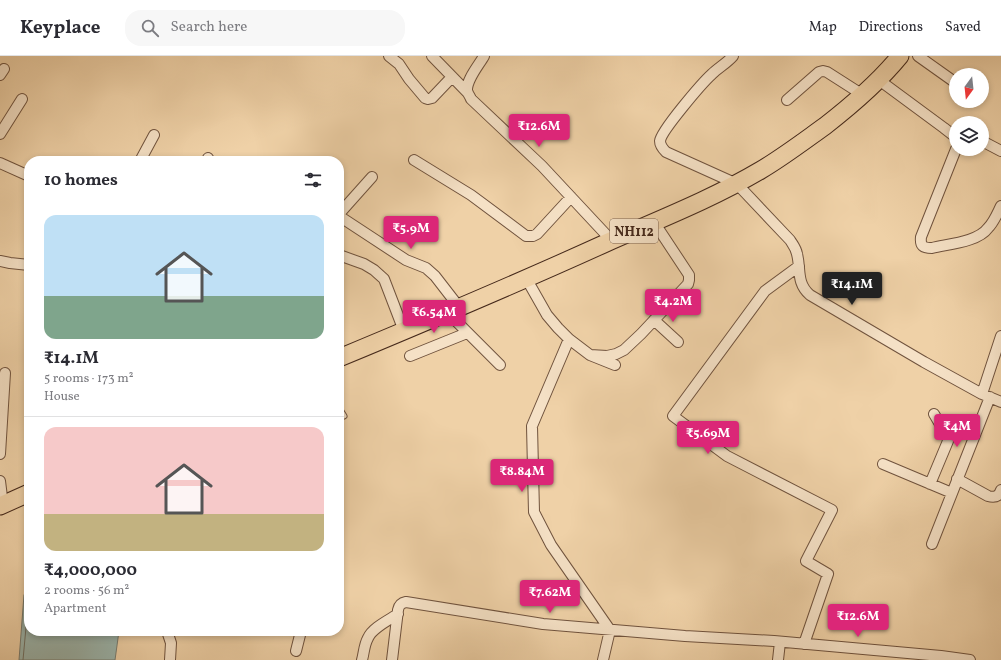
<!DOCTYPE html>
<meta charset="utf-8">
<style>
body{margin:0;font-family:Vollkorn,serif;background:#f7f7f7;color:#2b2b33;height:100vh;display:flex;flex-direction:column;font-size:15px;white-space:nowrap}
*{box-sizing:border-box;margin:0}
p{font-size:13px;color:#7c7c81}
.icon{flex:none;width:22px;height:22px;fill:none;stroke:currentColor;stroke-width:2;stroke-linecap:round;stroke-linejoin:round}
.map{position:relative;flex:1;overflow:hidden}
.panel{position:absolute;left:24px;top:100px;width:320px;height:480px;display:flex;flex-direction:column;background:#fff;border-radius:16px;box-shadow:0 2px 6px #0003}
.panel>*{flex:none}
.needle{width:26px;rotate:195deg}
.fabs{position:absolute;left:949px;top:12px;display:grid;gap:8px}
.fabs a{display:grid;place-items:center;width:40px;height:40px;border-radius:50%;background:#fff;box-shadow:0 2px 6px #0003;font-size:20px}
.price{position:absolute;translate:-50% -34px;padding:0 9px;border-radius:4px;background:#db2777;color:#fff;font-size:13px;line-height:26px;filter:drop-shadow(0 1px 2px #0008)}
.price::after{content:'';position:absolute;left:50%;top:24px;width:12px;height:9px;margin-left:-6px;background:inherit;clip-path:polygon(0 0,100% 0,50% 100%)}
.price.selected{background:#222;color:#fff}
ul{padding:0;list-style:none}
li{display:grid;align-content:center;gap:8px;height:212px;padding:0 20px}
li+li{border-top:1px solid #e1e1e2}
li span{display:grid;place-items:center;height:124px;border-radius:12px;color:#555}
li>.icon{margin-inline-start:auto}
span .icon{width:72px;height:72px;fill:#fffc;stroke-width:1}
li b{font-size:17px}
h2{display:flex;justify-content:space-between;align-items:center;height:48px;padding:0 20px;font-size:17px}
header{display:flex;align-items:center;gap:24px;box-sizing:border-box;height:56px;padding:0 20px;background:#fff;border-bottom:1px solid #e1e1e2}
header strong{font-size:19px}
nav{display:flex;gap:22px;margin-inline-start:auto;font-size:14px}
.search{width:280px;height:36px;background:#f7f7f7;display:flex;align-items:center;gap:10px;box-sizing:border-box;padding:0 14px;border-radius:16px;color:#7c7c81;font-size:15px}
.map>svg:first-child{display:block}
</style>
<header>
<strong>Keyplace</strong>
<div class="search"><svg class="icon" aria-label="search" viewBox="0 0 24 24"><circle cx="10" cy="10" r="6"/><path d="M15 15l6 6"/></svg>Search here</div>
<nav><a>Map</a><a>Directions</a><a>Saved</a></nav>
</header>
<div class="map">
<svg width="1001" height="604" viewBox="0 0 1001 604">
<rect width="100%" height="100%" fill="#efd1a7"/>
<filter id="stains"><feTurbulence type="fractalNoise" baseFrequency=".005" numOctaves="4"/><feColorMatrix values="0 0 0 0 .2 0 0 0 0 .09 0 0 0 0 .02 0 0 0 .5 -.17"/></filter>
<radialGradient id="worn" r=".72"><stop offset=".6" stop-color="#630" stop-opacity="0"/><stop offset="1" stop-color="#630" stop-opacity=".3"/></radialGradient>
<path fill="#9bb6ae" stroke="#797e73" d="M29 530V575H119L115 604H19L24 539Z"/>
<g fill="none" stroke-linecap="round" stroke-linejoin="round">
<path stroke="#707064" stroke-width="1" d="M23 604 29 539"/>
<g stroke="#70533e" stroke-width="7">
<path id="service" d="M339 352 344 360"/>
</g>
<g stroke="#70533e" stroke-width="12">
<path id="minor" d="M389 0 399 8 409 23 425 42 428 43 432 42 452 21
M432 0 468 37
M484 0C479 9 466 24 467 35 468 38 470 40 471 43L542 110 612 185
M733 0C727 7 718 12 712 18 702 27 661 75 660 85 660 90 663 93 666 96L737 128 790 184C793 189 796 192 797 198 801 213 796 227 810 239L924 306 982 338 1001 346
M918 0 956 27
M0 19 4 13
M879 24 944 72 953 79 956 83
M787 44 819 16 823 15 827 16 863 39
M0 78 22 43
M982 85 1001 95
M956 93 921 181C920 190 923 192 932 192 948 188 978 186 988 172 994 166 997 158 1001 150
M414 104 471 139 526 180H533L537 178 571 141
M140 105 154 79
M207 105 208 102
M0 107 29 120
M339 158 372 121
M339 160 406 204 426 212 435 220 459 251
M339 199 364 208 374 214 384 223 404 275
M0 205 10 207 29 209
M799 210 765 235 673 360 727 400 832 454 806 505 828 518 804 588
M526 222 547 259 558 272 569 283 590 299 615 309
M447 256 500 309
M654 264 678 286
M569 283 532 370 534 456 551 489 610 574 603 604
M590 299 607 300 616 298 624 294 641 278 688 228 689 224V219L654 166
M410 300 467 277
M982 338 1001 280
M0 398 5 317
M883 408 952 437
M957 423 988 440C995 442 999 440 1001 434
M0 425 3 449
M930 428 948 385 947 380 934 358
M932 488 990 341
M167 575 171 587 170 604
M296 595 301 575
M362 604C364 597 364 589 368 582 372 572 389 564 398 558
M392 604 398 554C399 549 401 547 406 546L543 568 685 580 774 585 941 600 970 604
M778 604 780 586"/>
</g>
<g stroke="#45291b" stroke-width="19">
<path id="trunk" d="M339 302C428 265 518 227 606 187 658 164 712 143 761 114 783 101 804 85 825 70 852 49 878 27 900 0
M0 450 29 437"/>
</g>
<use href="#service" stroke="#f5e1c6" stroke-width="5"/>
<use href="#minor" stroke="#f5e1c6" stroke-width="10"/>
<use href="#trunk" stroke="#efd1a7" stroke-width="17"/>
</g>
<g text-anchor="middle" stroke-width="3" stroke-linejoin="round" paint-order="stroke">
<rect fill="#f5e1c6" stroke="#7a604e" stroke-width="1" x="610" y="163" width="48" height="24" rx="3"/>
<g font-size="14" font-weight="bold" fill="#45291b">
<text x="634" y="180">NH112</text>
</g>
</g>
<rect width="100%" height="100%" filter="url(#stains)"/>
<rect width="100%" height="100%" fill="url(#worn)"/>
</svg>
<div class="fabs">
<a><svg class="needle" viewBox="-14 -14 28 28"><path d="M0-13l5 13h-10z" fill="#e53935"/><path d="M0 13l5-13h-10z" fill="#7c7c81"/></svg></a>
<a><svg class="icon" aria-label="layers" viewBox="0 0 24 24"><path d="M12 4l9 5-9 5-9-5zM3 14l9 5 9-5"/></svg></a>
</div>
<b class="price" style="left:539px;top:92px">₹12.6M</b>
<b class="price" style="left:411px;top:194px">₹5.9M</b>
<b class="price selected" style="left:852px;top:250px">₹14.1M</b>
<b class="price" style="left:673px;top:267px">₹4.2M</b>
<b class="price" style="left:434px;top:278px">₹6.54M</b>
<b class="price" style="left:957px;top:392px">₹4M</b>
<b class="price" style="left:708px;top:399px">₹5.69M</b>
<b class="price" style="left:522px;top:437px">₹8.84M</b>
<b class="price" style="left:550px;top:558px">₹7.62M</b>
<b class="price" style="left:858px;top:582px">₹12.6M</b>
<section class="panel">
<h2>10 homes<svg class="icon" aria-label="filters" viewBox="0 0 24 24"><path d="M4 7h16M4 17h16"/><circle cx="9" cy="7" r="2"/><circle cx="15" cy="17" r="2"/></svg></h2>
<ul>
<li><span style="background:linear-gradient(#bfe0f5 65%,#7fa58c 0)"><svg class="icon" aria-label="home" viewBox="0 0 24 24"><path d="M3 11l9-7 9 7M6 9v11h12V9"/></svg></span><div><b>₹14.1M</b><p>5 rooms · 173 m²</p><p>House</p></div></li>
<li><span style="background:linear-gradient(#f6c9c9 70%,#c2b280 0)"><svg class="icon" aria-label="home" viewBox="0 0 24 24"><path d="M3 11l9-7 9 7M6 9v11h12V9"/></svg></span><div><b>₹4,000,000</b><p>2 rooms · 56 m²</p><p>Apartment</p></div></li>
</ul>
</section>
</div>
